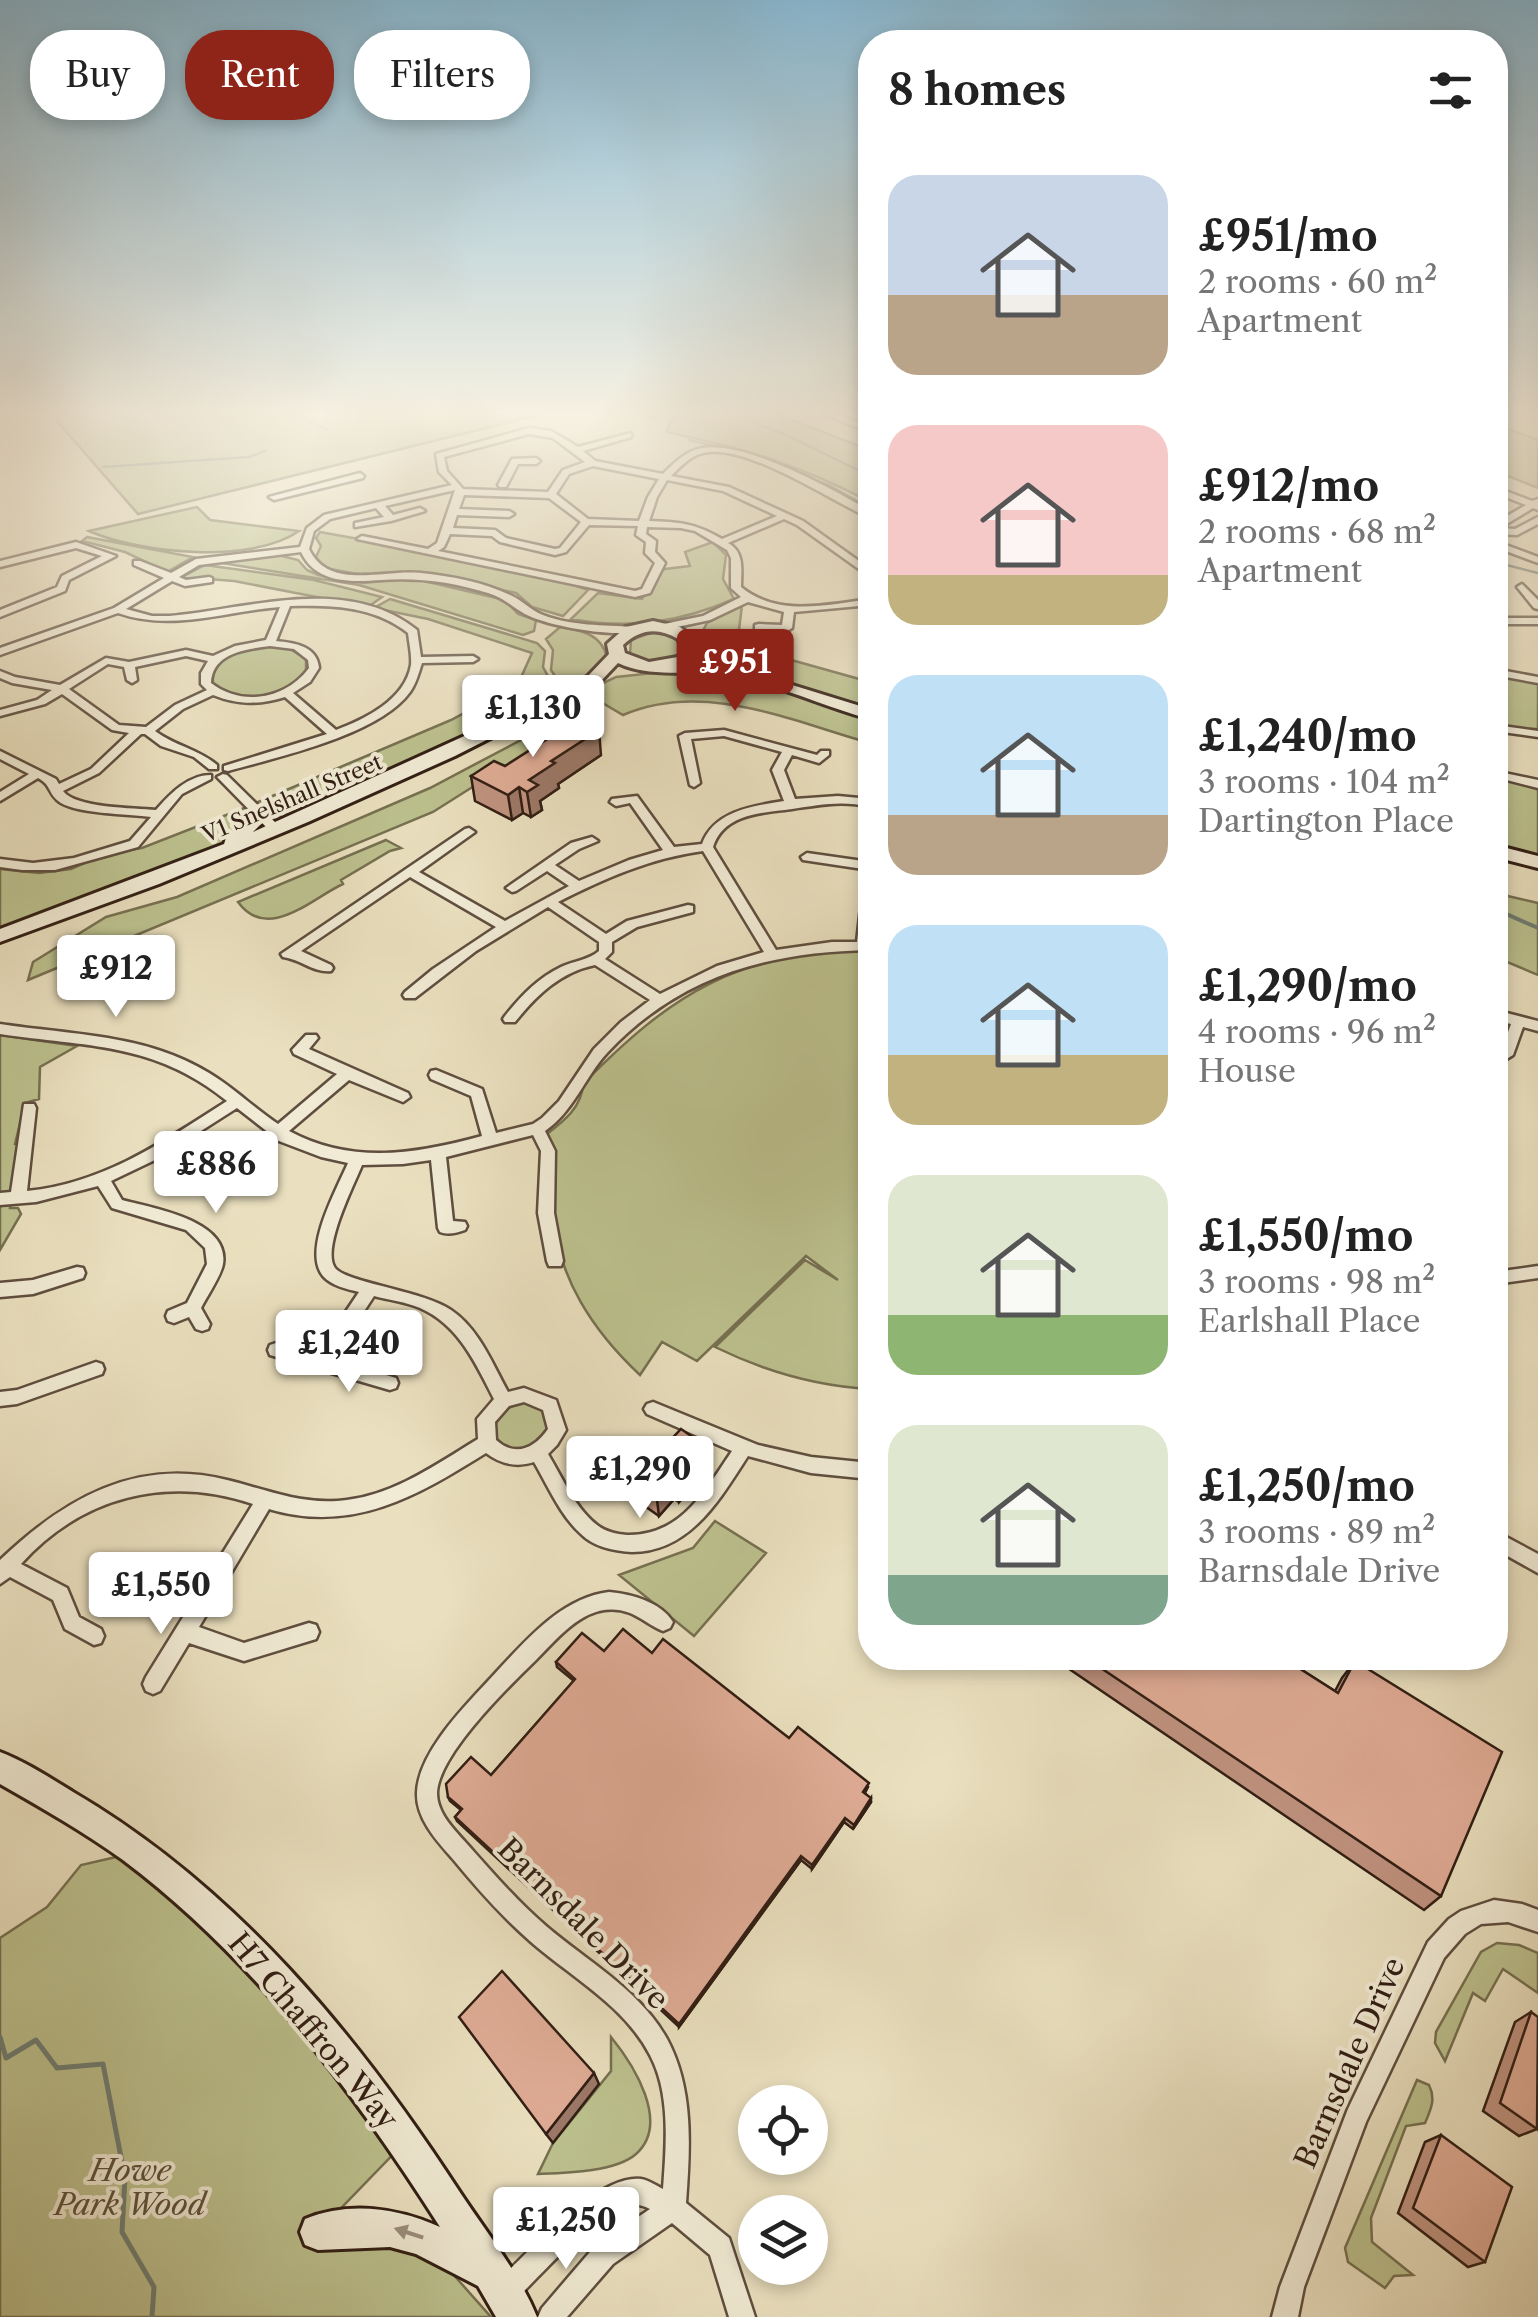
<!DOCTYPE html>
<meta charset="utf-8">
<style>
body{margin:0;font-family:"Libre Caslon Text",serif;background:#f6f6f6;color:#222;height:100vh;display:flex;flex-direction:column;font-size:38px;white-space:nowrap}
*{box-sizing:border-box;margin:0}
p{font-size:32px;color:#767676}
.icon{flex:none;width:55px;height:55px;fill:none;stroke:currentColor;stroke-width:2;stroke-linecap:round;stroke-linejoin:round}
.map{position:relative;flex:1;overflow:hidden}
.panel{position:absolute;left:858px;top:30px;width:650px;height:1640px;display:flex;flex-direction:column;background:#fff;border-radius:40px;box-shadow:0 5px 15px #0003}
.panel>*{flex:none}
.hud{position:absolute;left:30px;top:30px;width:678px;height:90px;display:flex;gap:20px}
.tools{position:absolute;left:738px;top:2085px;display:grid;gap:20px}
.tools a{display:grid;place-items:center;width:90px;height:90px;border-radius:50%;background:#fff;box-shadow:0 5px 15px #0003;font-size:50px}
.price{position:absolute;translate:-50% -85px;padding:0 22px;border-radius:10px;background:#fff;color:#222;font-size:32px;line-height:65px;filter:drop-shadow(0 2px 5px #0008)}
.price::after{content:'';position:absolute;left:50%;top:60px;width:30px;height:22px;margin-left:-15px;background:inherit;clip-path:polygon(0 0,100% 0,50% 100%)}
.price.active{background:#8f2418;color:#fff}
ul{padding:0;list-style:none}
li{display:flex;align-items:center;gap:30px;height:250px;padding:0 30px}
li span{display:grid;place-items:center;flex:none;width:280px;height:200px;border-radius:30px;color:#555}
li>.icon{margin-inline-start:auto}
span .icon{width:120px;height:120px;fill:#fffc;stroke-width:1}
li b{font-size:42px}
h2{display:flex;justify-content:space-between;align-items:center;height:120px;padding:0 30px;font-size:42px}
.chip{padding:0 35px;border-radius:40px;background:#fff;box-shadow:0 5px 15px #0003;font-size:35px;line-height:90px}
.chip.active{background:#8f2418;color:#fff}
.map>svg:first-child{display:block}
</style>
<div class="map">
<svg width="1538" height="2317" viewBox="0 0 1538 2317">
<rect width="100%" height="100%" fill="#eae0bf"/>
<filter id="stains"><feTurbulence type="fractalNoise" baseFrequency=".002" numOctaves="4"/><feColorMatrix values="0 0 0 0 .2 0 0 0 0 .09 0 0 0 0 .02 0 0 0 .5 -.17"/></filter>
<radialGradient id="worn" r=".72"><stop offset=".6" stop-color="#630" stop-opacity="0"/><stop offset="1" stop-color="#630" stop-opacity=".3"/></radialGradient>
<path fill="#bcc18e" stroke="#767051" stroke-width="2.5" d="M49 412H551L138 514Z
M685 412H771L870 450V502C802 466 743 448 667 432L671 419Z
M1495 424 1538 440V488L1495 471Z
M197 507 210 520 299 531C252 564 141 554 89 531Z
M320 532 536 571 588 590 563 616 532 607 516 593 421 572 368 576 325 568 316 557 321 546 316 538Z
M87 537 193 557 167 572 125 552 82 541Z
M713 542 726 555 723 579 734 599C681 622 630 630 571 619L598 593 642 599 657 570 690 566 685 552Z
M274 554 298 560 307 570 318 575 364 583 411 578 505 600 518 614 536 620 534 631 523 635 359 585 209 561Z
M205 565 314 580 382 597 368 607 234 581 182 577Z
M390 599 537 643 545 651 543 667 550 680 555 676 551 670 553 650 546 639 560 627C579 630 602 633 607 658L601 671 563 689 565 691 290 816 276 815 258 802 451 720 518 684 532 653 428 619 374 608Z
M742 605 738 638 777 656 870 682V709L725 664 705 649 699 638 707 623Z
M653 632 678 637 684 646C674 665 648 665 630 654L631 640Z
M275 646 290 649 306 659V673C283 694 239 710 213 683 210 652 252 647 275 646Z
M682 670 730 675 870 719V743C791 721 704 680 623 715L584 692 616 677Z
M1495 672 1538 680V729L1495 728Z
M559 720 584 730 493 774 433 812 28 980 33 962 106 917 177 897 430 788Z
M1495 774 1538 784V856L1495 845Z
M244 808 250 819 234 837 210 852 0 931V869L39 873 71 869 109 852 142 848Z
M386 840 401 848 390 851 341 880 343 884C312 898 268 943 238 902Z
M1495 893 1538 903V975L1495 957Z
M870 951V1389C816 1386 764 1371 715 1347L805 1260 838 1280 806 1256 697 1361 662 1342 640 1375C595 1333 555 1276 554 1211 553 1175 561 1172 547 1134 564 1121 582 1107 583 1084 671 994 739 950 870 951Z
M0 1035 77 1046 40 1067 39 1099 25 1103 15 1144 20 1145 10 1208H18L21 1214 0 1250Z
M526 1402 543 1408 551 1421 547 1437 524 1451 506 1448 495 1437C492 1417 507 1405 526 1402Z
M715 1521 766 1553 694 1636 619 1575 693 1548Z
M138 1852 406 2141 319 2231 391 2242 444 2264 491 2317H0V1938L47 1907 81 1865Z
M1497 1943 1519 1945 1538 1953V1993L1503 1969 1485 2001 1473 1993 1445 2061 1435 2043 1436 2032 1481 1952Z
M611 2037C633 2064 671 2123 636 2154 616 2172 564 2173 538 2174L553 2143 611 2071Z
M1417 2080 1429 2085C1436 2099 1431 2109 1425 2123L1406 2126 1371 2218 1372 2242 1413 2275 1394 2276 1385 2288 1348 2262 1345 2248Z"/>
<g fill="none" stroke-linecap="round" stroke-linejoin="round">
<path stroke="#6f7d73" stroke-width="2.5" d="M292 412 327 430
M630 412 653 419 665 412
M725 412 784 434 870 476
M689 440 723 448
M103 467 249 457 265 451
M798 474 829 485 870 508
M1495 562 1538 573"/>
<path stroke="#6f7d73" stroke-width="4" d="M1495 909 1538 928"/>
<path stroke="#6f7d73" stroke-width="5" d="M0 2037 6 2058 36 2040 57 2068 103 2064 125 2178 122 2232 154 2287 152 2317"/>
<g stroke="#5f4e3f" stroke-width="5">
<path id="street" d="M820 412H833L870 427V433Z
M529 428 551 431 578 447 631 433V437L583 451 595 461 663 474C674 463 686 451 702 448 744 440 833 489 870 511V518C831 501 745 442 703 453 690 456 680 467 671 476L729 487 803 521 870 569V577L797 525 784 519 728 543C745 552 741 571 741 587 778 617 826 605 870 599V605L794 612 792 628 787 631 755 629V625L759 624 782 625 784 612 748 602 710 620 663 630 659 629V625L703 616 741 597 731 588V558L727 550 695 531 681 528 647 527 646 534 656 541 655 552 665 563 650 593 635 597 357 539 362 536 428 549 437 543 455 490 385 506 393 515 420 508 425 511 391 521 355 527V523L384 517 376 508 330 519 314 531 309 549C329 591 383 569 421 573 450 576 483 582 510 595 522 600 530 610 543 615 571 626 604 625 634 627L639 630C620 639 548 626 527 615 511 607 507 599 488 593 453 582 417 577 381 580 351 582 316 584 301 552L199 565 179 577 186 580 209 577 212 578V582L185 586 172 581 126 609 152 616H169C249 609 347 574 417 630L421 657 473 656 478 659 473 662 422 663C419 672 416 684 410 692 379 735 278 757 228 771L224 770V766L327 734 285 697C259 705 238 705 213 695L183 709 155 731C175 746 198 749 217 765V769H209L194 757 161 746 145 734H141L99 773 63 791C75 808 134 808 156 810 170 794 188 775 211 775V779L182 794 138 847 55 870H22L0 867V859L33 863 74 858 130 841 151 817C130 814 71 814 57 800 48 792 51 785 38 778L0 801V792L29 774 0 759V751L56 779 59 784 91 769 129 733 112 730 62 694 45 704 0 716V710L37 700 52 690 12 683 0 678V671L15 677 60 685 106 658 129 662 186 650 213 656 235 646 266 640 280 607C225 611 172 632 118 613L0 655V648L114 608 164 578 134 565V561H140L171 573 196 559 300 547 307 528 324 515 452 485 439 472 436 454ZM529 434 553 438 585 462 563 470 548 492 463 489 447 471 444 457ZM593 466 659 479 648 497 639 521 588 519 556 494 569 474ZM667 480 723 491 777 516 722 539C695 523 679 522 649 521L657 497ZM464 495 549 498 581 522 560 548 555 549 506 538 495 530 453 528 457 515 509 517 514 514 509 511 459 509ZM589 525 638 526 636 535 646 542 645 553 655 563 642 589 635 591 438 551 444 547 450 534 492 536 500 542 555 555 566 552ZM290 606C332 605 374 606 408 633 409 643 412 655 411 665 405 700 365 719 336 730L293 693 310 682 319 668C317 646 295 643 276 641ZM270 646 294 649 308 660 309 668C286 699 242 707 211 683 212 653 246 649 270 646ZM186 656 208 661 201 673V684L207 690 175 705 146 727 119 725 69 689 108 664 124 667 127 680 132 683 137 680 135 667Z
M512 459 536 458 540 461 536 464H518L506 487H500L498 485Z
M360 473 364 476 363 478 274 500 269 497Z
M1495 487 1532 501 1538 499V510L1533 508 1500 528 1515 529 1538 517V524L1517 535 1495 534V523L1526 505 1495 493Z
M1495 541 1538 557V563L1495 547Z
M76 542 116 556 69 580 65 591 0 617V610L57 587 62 576 102 556 76 548 0 567V561Z
M1522 584 1538 600V609L1534 608 1517 587Z
M1495 618H1538V624H1495Z
M1495 669 1538 677V683L1495 675Z
M1495 725 1538 731V737L1495 731Z
M724 730 817 755 821 751H829V755L819 763 792 755 784 770 795 799 838 796 870 799V807C842 800 819 805 792 809 763 813 724 813 713 847L776 950 832 942H857L864 880 870 876V950C767 952 679 976 607 1053 584 1078 574 1111 545 1131L555 1151 554 1213 563 1261 561 1266H549L547 1261 538 1213 541 1151 533 1135 446 1157 453 1221 465 1222 467 1226 465 1230C457 1233 448 1235 440 1232L438 1228 431 1160 403 1164 362 1165C354 1185 321 1249 335 1268 347 1283 424 1291 451 1310 479 1329 492 1363 508 1392L524 1388 556 1400 566 1430 557 1445 548 1454C562 1477 575 1508 597 1525 606 1532 616 1534 627 1535 681 1536 705 1491 732 1451L647 1414 644 1409 647 1404 653 1402 758 1445 811 1457 870 1463V1479L811 1473 748 1456C720 1499 690 1552 632 1552 614 1551 594 1547 581 1534 560 1515 548 1486 534 1462 516 1468 501 1464 486 1453 417 1496 353 1534 269 1509L199 1627 244 1643 309 1623 316 1625 319 1632 316 1639 244 1661 189 1643 160 1691 153 1694 146 1691 143 1684 146 1677 253 1504C168 1475 82 1496 21 1564L67 1588 79 1617 101 1629 104 1636 101 1643 94 1645 65 1629 53 1600 10 1577 0 1584V1560C64 1499 136 1457 227 1480 268 1490 304 1506 347 1500 395 1494 437 1464 478 1439L477 1419 494 1399C476 1364 459 1325 420 1308 406 1302 389 1300 374 1296L333 1359 396 1378 398 1383 396 1388 390 1390 270 1355 268 1350 270 1345 276 1343 317 1355 359 1292C347 1289 332 1286 323 1276 302 1250 337 1189 348 1163L321 1157 271 1138 269 1133 237 1108 157 1159 111 1181 122 1200C152 1208 230 1220 223 1264 221 1276 207 1296 201 1308L210 1324 208 1329 202 1331 196 1329 189 1317 174 1323 168 1321 166 1316 168 1311 187 1303 207 1264 205 1248 186 1230 112 1208 98 1186 36 1202 0 1205V1193L11 1192 24 1104H34L36 1108 27 1191C102 1184 165 1141 227 1101 154 1042 87 1047 0 1034V1024C72 1035 146 1034 209 1073 234 1088 254 1108 278 1124L337 1074 294 1054 292 1050 306 1035H316L318 1038 309 1049 408 1093 410 1097 403 1102 349 1080 289 1131C352 1165 416 1154 482 1136L471 1096 431 1079 429 1075 431 1071 436 1070 482 1089 496 1133 533 1124 542 1118 559 1101 594 1049 621 1022 650 1000 595 965C560 972 536 996 515 1022H505L503 1019 505 1016C521 996 538 978 561 967 573 961 589 960 599 951V942L548 907 476 951 415 998H405L403 995 405 992 433 969 496 927 410 877 301 951 331 965 333 968 331 971C314 973 300 959 283 957L281 954 465 829 469 828 475 832 419 872 505 921 569 886 547 871 516 891 512 892 506 888 571 843 592 837 598 841 579 849 555 865 579 881 629 860 663 850 630 803 616 806 610 802 612 799 637 796 674 847 702 844C714 811 753 806 784 801L772 770 782 752 724 736 691 739 700 783 694 787 690 785 679 736 685 733ZM703 851 764 952 717 966 660 994 605 959 612 952V942L637 927 693 912V906L688 905 627 921 606 934 558 902C605 878 651 858 703 851ZM524 1402 543 1410 548 1429C534 1449 515 1457 496 1440L495 1422 509 1406Z
M1495 771 1538 780V788L1495 777Z
M223 774 227 775 280 827V833H272L219 779 217 777Z
M807 853 870 862V870L803 860 801 857Z
M1495 1010 1538 1021V1031L1523 1027 1513 1055 1495 1066V1054L1502 1048 1511 1024 1495 1020Z
M1538 1266V1278L1495 1284V1272Z
M77 1267 83 1268 85 1273 83 1278 33 1294 0 1297V1283L33 1280Z
M96 1362 102 1364 104 1369 102 1374 17 1404 0 1406V1392L17 1390Z
M1495 1531 1538 1554V1573L1495 1549Z
M609 1592C631 1594 661 1602 673 1622L670 1628 663 1631C651 1626 642 1618 630 1613 589 1598 561 1635 535 1661 508 1687 438 1755 437 1793 437 1814 455 1830 467 1844 492 1872 518 1902 546 1926 588 1962 640 1990 667 2039 694 2089 690 2148 686 2203L729 2238 755 2317H729L710 2255 672 2223 613 2264 567 2317H538L542 2308 595 2246 650 2209C640 2204 632 2203 621 2207 592 2217 539 2277 515 2300L506 2304 497 2300 493 2291 497 2282C528 2253 597 2174 641 2179 648 2180 657 2186 663 2189 666 2147 671 2094 650 2055 624 2005 571 1977 530 1941 501 1916 476 1887 452 1858 436 1840 416 1818 417 1793 418 1753 464 1707 489 1680 522 1645 559 1598 609 1592Z
M1494 1900 1522 1904 1538 1910V1932L1508 1922 1481 1924 1465 1934 1444 1958 1366 2122 1304 2287 1298 2317H1272L1280 2287 1348 2109 1428 1942 1449 1919 1461 1911Z"/>
</g>
<g stroke="#311e14" stroke-width="6">
<path id="secondary" d="M653 621 680 627 699 643V650L685 653 678 639C658 627 640 629 623 645L625 653 649 662 689 655 687 662 737 668 870 709V719C822 706 775 683 727 675 692 670 648 678 618 663L599 683 455 756 308 822 159 884 0 942V929L224 844 226 838 255 811H267L270 815 253 832 515 713 587 677 609 654 607 644 626 627Z
M1495 845 1538 856V868L1495 857Z
M0 1752C26 1762 50 1778 73 1792 237 1888 359 2037 461 2194 487 2233 519 2273 537 2317H496L478 2286 416 2254 390 2247 318 2250 305 2245 300 2232 305 2219C349 2201 398 2208 440 2227 353 2090 253 1958 123 1860 84 1832 42 1808 0 1784Z"/>
</g>
<use href="#street" fill="#f1ebd5" fill-rule="evenodd"/>
<use href="#secondary" fill="#f1ebd5" fill-rule="evenodd"/>
</g>
<path fill="#c09380" stroke="#311e14" stroke-width="2.5" d="M601 755 558 784 559 788 540 801 542 810 531 817 523 813 512 820 475 801 471 776 505 766Z
M710 1449 711 1466 679 1502 674 1499 659 1516 639 1502 636 1485 649 1471 648 1464Z
M604 1651 652 1653 868 1787 865 1793 871 1802 853 1829 844 1822 812 1869 801 1860 679 2027 457 1821 455 1817 461 1810 450 1801 448 1797 491 1775 574 1681 557 1667 556 1662Z
M1053 1658H1283L1335 1691 1342 1678 1355 1661 1441 1896 1424 1910Z
M1531 2012 1537 2129 1519 2136 1483 2111 1515 2022Z
M1441 2135 1485 2262 1468 2267 1398 2213 1425 2142Z"/>
<path fill="#9c7868" stroke="#311e14" stroke-width="2.5" d="M599 730 601 755 558 784 559 788 540 801 542 810 531 817 527 792 529 780 551 761Z
M519 787 523 813 512 820 508 795Z
M710 1449 711 1466 679 1502 677 1486Z
M672 1482 674 1499 659 1516 657 1500Z
M871 1798V1802L853 1829 854 1825Z
M845 1818 844 1822 812 1869V1865Z
M801 1856V1860L679 2027V2024Z
M594 2073 599 2084 553 2143 546 2134Z"/>
<path fill="#dfab95" stroke="#311e14" stroke-width="2.5" d="M577 720 599 730 551 761 555 763 529 780 538 785 527 792 519 787 508 795 471 776 494 761 505 766Z
M681 1429 710 1449 677 1486 672 1482 657 1500 636 1485 652 1467 648 1464Z
M623 1629 652 1653 663 1639 789 1738 798 1727 869 1783 863 1792 871 1798 854 1825 845 1818 812 1865 801 1856 679 2024 455 1817 462 1809 448 1797 446 1784 471 1757 491 1775 575 1679 556 1662 582 1633 604 1651Z
M1086 1658H1283L1338 1693 1355 1661 1502 1752 1441 1896Z
M502 1971 594 2073 546 2134 459 2017Z
M1531 2012 1538 2017 1537 2129 1500 2103Z
M1441 2135 1512 2187 1485 2262 1413 2208Z"/>
<defs><path id="oneway-solid" d="M-6-.8H1V-3.2L6.5 0L1 3.2V.8H-6Z" transform="scale(2.5)"/></defs>
<use fill="#9b8f7e" href="#oneway-solid" transform="translate(409 2233) rotate(-162)"/>
<linearGradient id="sky" x2="0" y2="1"><stop stop-color="#88b8d2"/><stop offset="0.56" stop-color="#f6f1e2"/><stop offset="1" stop-color="#f6f1e2" stop-opacity="0"/></linearGradient>
<rect width="1538" height="737" fill="url(#sky)"/>
<g text-anchor="middle" stroke-width="8" stroke-linejoin="round" paint-order="stroke">
<g font-size="22" fill="#311e14" stroke="#f1ebd5">
<text transform="translate(292 798) rotate(-23)" y="8">V1 Snelshall Street</text>
</g>
<g font-size="30" fill="#311e14" stroke="#f1ebd5">
<text transform="translate(583 1924) rotate(45)" y="10">Barnsdale Drive</text>
<text transform="translate(313 2031) rotate(50)" y="10">H7 Chaffron Way</text>
<text transform="translate(1350 2063) rotate(-66)" y="10">Barnsdale Drive</text>
</g>
<g font-size="30" font-style="italic" fill="#5b4f39" stroke="#f1ebd5">
<text x="130" y="2181">Howe<tspan x="130" dy="34">Park Wood</tspan></text>
</g>
</g>
<rect width="100%" height="100%" filter="url(#stains)"/>
<rect width="100%" height="100%" fill="url(#worn)"/>
</svg>
<div class="tools">
<a><svg class="icon" aria-label="locate" viewBox="0 0 24 24"><circle cx="12" cy="12" r="6"/><path d="M12 2v4M12 18v4M2 12h4M18 12h4"/></svg></a>
<a><svg class="icon" aria-label="layers" viewBox="0 0 24 24"><path d="M12 4l9 5-9 5-9-5zM3 14l9 5 9-5"/></svg></a>
</div>
<b class="price active" style="left:735px;top:714px">£951</b>
<b class="price" style="left:533px;top:760px">£1,130</b>
<b class="price" style="left:116px;top:1020px">£912</b>
<b class="price" style="left:216px;top:1216px">£886</b>
<b class="price" style="left:349px;top:1395px">£1,240</b>
<b class="price" style="left:640px;top:1521px">£1,290</b>
<b class="price" style="left:161px;top:1637px">£1,550</b>
<b class="price" style="left:566px;top:2272px">£1,250</b>
<div class="hud">
<a class="chip">Buy</a>
<a class="chip active">Rent</a>
<a class="chip">Filters</a>
</div>
<section class="panel">
<h2>8 homes<svg class="icon" aria-label="filters" viewBox="0 0 24 24"><path d="M4 7h16M4 17h16"/><circle cx="9" cy="7" r="2"/><circle cx="15" cy="17" r="2"/></svg></h2>
<ul>
<li><span style="background:linear-gradient(#c9d6e8 60%,#b9a48a 0)"><svg class="icon" aria-label="home" viewBox="0 0 24 24"><path d="M3 11l9-7 9 7M6 9v11h12V9"/></svg></span><div><b>£951/mo</b><p>2 rooms · 60 m²</p><p>Apartment</p></div></li>
<li><span style="background:linear-gradient(#f6c9c9 75%,#c2b280 0)"><svg class="icon" aria-label="home" viewBox="0 0 24 24"><path d="M3 11l9-7 9 7M6 9v11h12V9"/></svg></span><div><b>£912/mo</b><p>2 rooms · 68 m²</p><p>Apartment</p></div></li>
<li><span style="background:linear-gradient(#bfe0f5 70%,#b9a48a 0)"><svg class="icon" aria-label="home" viewBox="0 0 24 24"><path d="M3 11l9-7 9 7M6 9v11h12V9"/></svg></span><div><b>£1,240/mo</b><p>3 rooms · 104 m²</p><p>Dartington Place</p></div></li>
<li><span style="background:linear-gradient(#bfe0f5 65%,#c2b280 0)"><svg class="icon" aria-label="home" viewBox="0 0 24 24"><path d="M3 11l9-7 9 7M6 9v11h12V9"/></svg></span><div><b>£1,290/mo</b><p>4 rooms · 96 m²</p><p>House</p></div></li>
<li><span style="background:linear-gradient(#dfe7d0 70%,#8fb573 0)"><svg class="icon" aria-label="home" viewBox="0 0 24 24"><path d="M3 11l9-7 9 7M6 9v11h12V9"/></svg></span><div><b>£1,550/mo</b><p>3 rooms · 98 m²</p><p>Earlshall Place</p></div></li>
<li><span style="background:linear-gradient(#dfe7d0 75%,#7fa58c 0)"><svg class="icon" aria-label="home" viewBox="0 0 24 24"><path d="M3 11l9-7 9 7M6 9v11h12V9"/></svg></span><div><b>£1,250/mo</b><p>3 rooms · 89 m²</p><p>Barnsdale Drive</p></div></li>
</ul>
</section>
</div>
